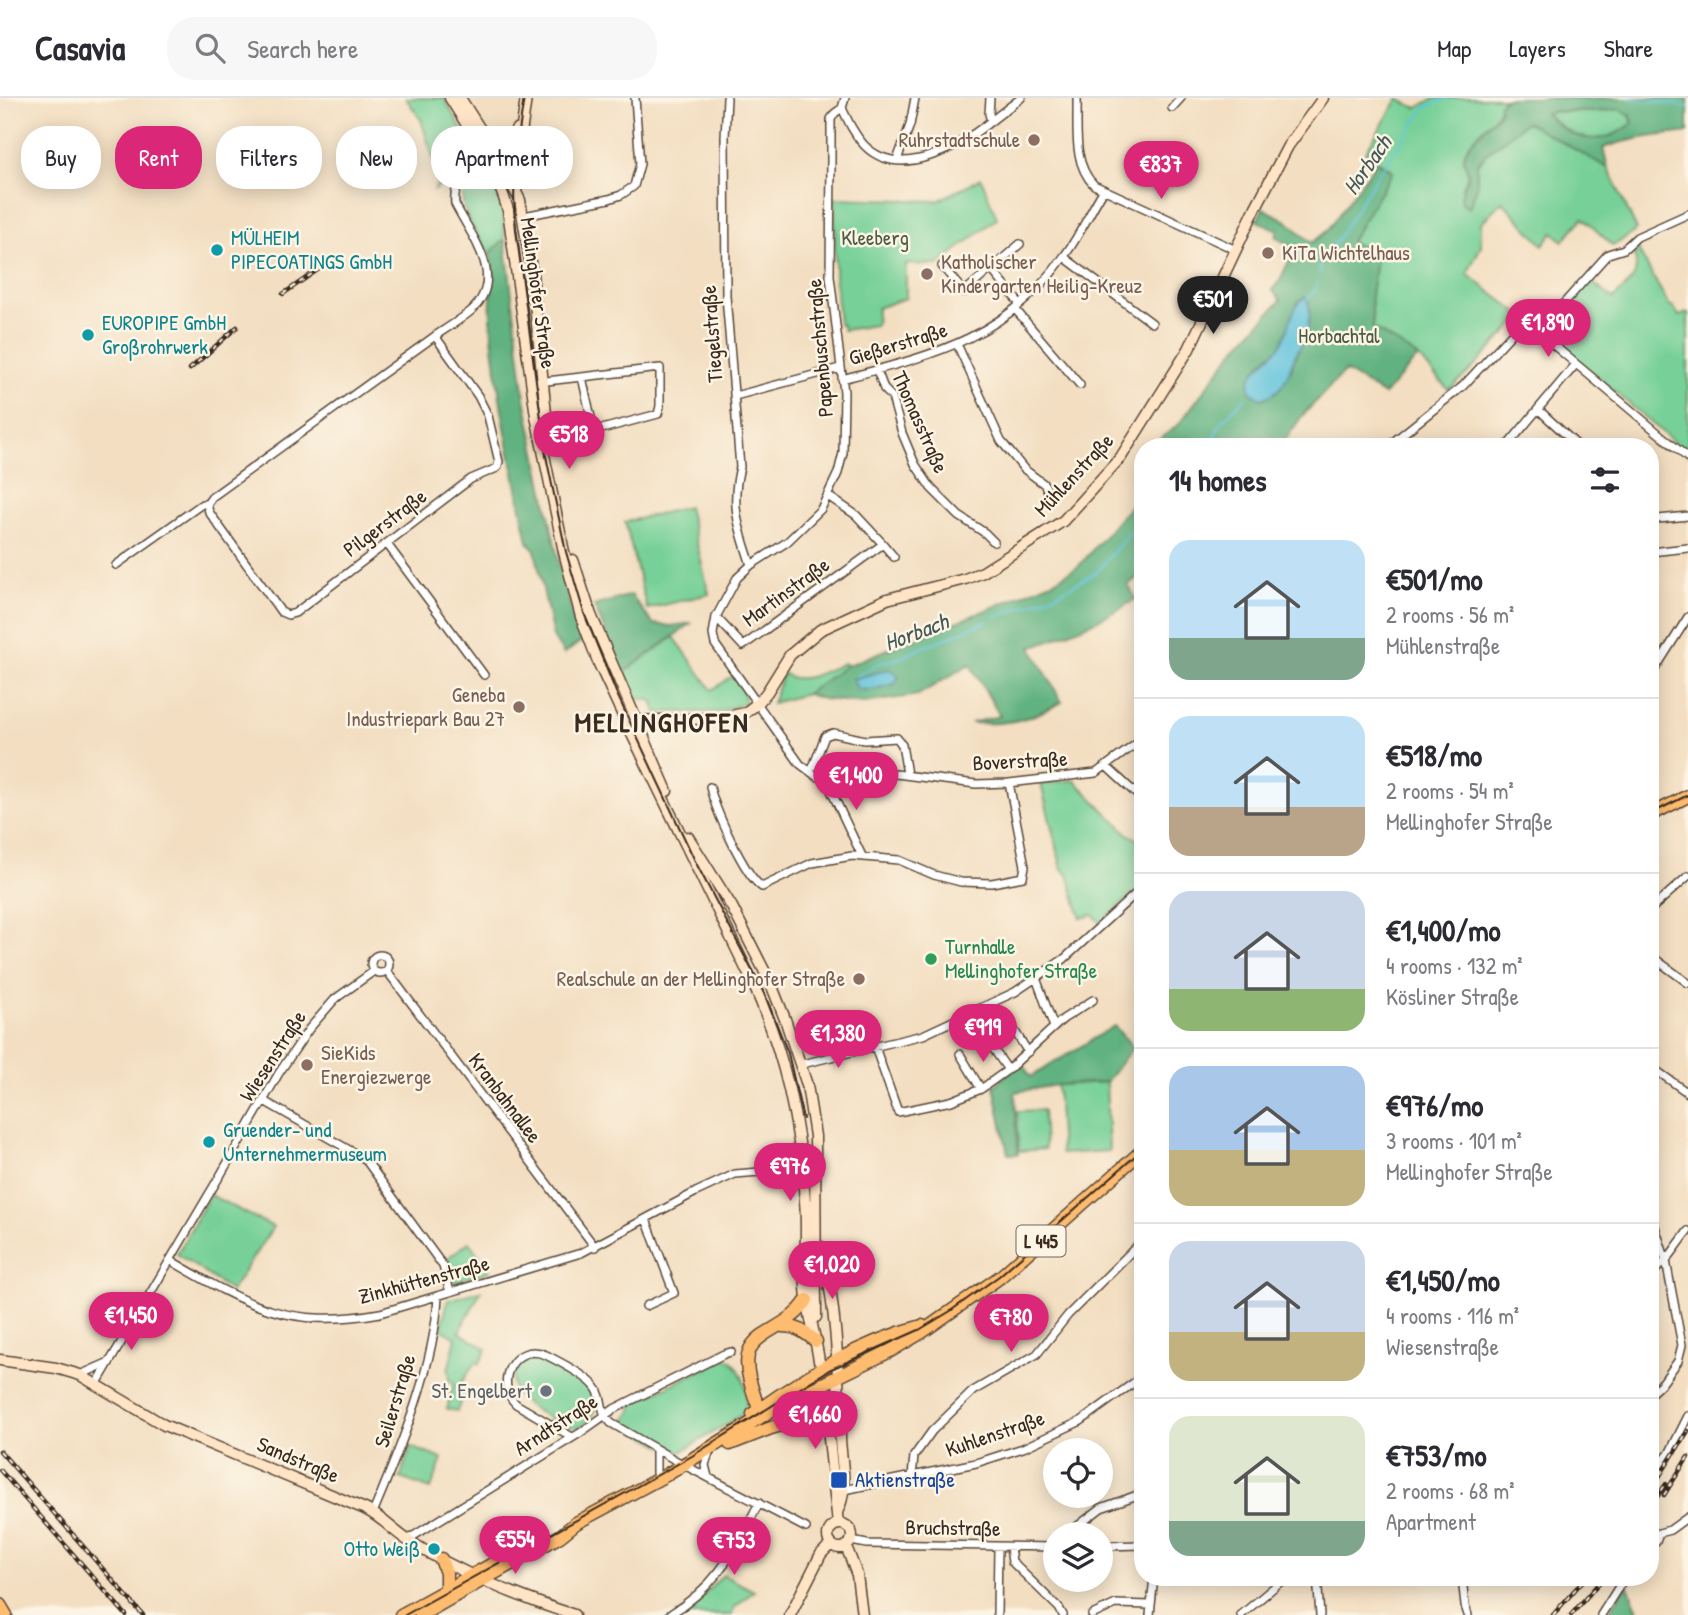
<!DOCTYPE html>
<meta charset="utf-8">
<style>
body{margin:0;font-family:"Patrick Hand",sans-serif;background:#f7f7f7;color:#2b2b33;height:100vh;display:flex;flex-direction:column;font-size:26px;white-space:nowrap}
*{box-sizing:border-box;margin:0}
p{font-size:23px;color:#7c7c81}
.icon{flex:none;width:38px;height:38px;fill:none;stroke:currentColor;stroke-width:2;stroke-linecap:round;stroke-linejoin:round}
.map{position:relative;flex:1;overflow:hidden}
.sheet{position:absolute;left:1134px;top:340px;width:525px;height:1148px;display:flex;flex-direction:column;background:#fff;border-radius:28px;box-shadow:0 4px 18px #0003}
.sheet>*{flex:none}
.top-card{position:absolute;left:21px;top:28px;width:665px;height:63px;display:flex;gap:14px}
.tools{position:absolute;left:1043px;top:1340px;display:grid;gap:14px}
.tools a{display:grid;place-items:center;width:70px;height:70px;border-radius:50%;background:#fff;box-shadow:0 4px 18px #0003;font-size:35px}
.price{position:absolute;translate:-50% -60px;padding:0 16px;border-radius:24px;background:#db2777;color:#fff;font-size:23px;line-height:46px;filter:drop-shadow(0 2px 4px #0008)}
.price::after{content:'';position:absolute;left:50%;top:42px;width:21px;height:16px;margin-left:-10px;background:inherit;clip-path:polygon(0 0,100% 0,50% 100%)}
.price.current{background:#222;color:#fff}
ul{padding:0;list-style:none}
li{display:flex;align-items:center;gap:21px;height:175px;padding:0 35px}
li+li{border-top:2px solid #e1e1e2}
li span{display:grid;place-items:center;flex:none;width:196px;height:140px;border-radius:21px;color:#555}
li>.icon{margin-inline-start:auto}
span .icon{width:84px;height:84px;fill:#fffc;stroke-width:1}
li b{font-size:30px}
h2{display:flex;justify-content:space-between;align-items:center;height:84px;padding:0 35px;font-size:30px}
.pill{padding:0 24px;border-radius:28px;background:#fff;box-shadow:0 4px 18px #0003;font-size:24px;line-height:63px}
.pill.current{background:#db2777;color:#fff}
header{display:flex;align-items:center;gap:42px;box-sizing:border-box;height:98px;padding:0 35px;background:#fff;border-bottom:2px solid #e1e1e2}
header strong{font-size:33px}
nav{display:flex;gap:38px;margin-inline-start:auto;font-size:24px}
.search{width:490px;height:63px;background:#f7f7f7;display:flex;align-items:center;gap:18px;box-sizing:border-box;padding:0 24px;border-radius:28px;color:#7c7c81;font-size:26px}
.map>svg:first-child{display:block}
</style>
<header>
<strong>Casavia</strong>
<div class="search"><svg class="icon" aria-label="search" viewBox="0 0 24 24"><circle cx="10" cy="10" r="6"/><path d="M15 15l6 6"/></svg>Search here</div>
<nav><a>Map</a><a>Layers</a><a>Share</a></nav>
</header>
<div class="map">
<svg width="1688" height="1517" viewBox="0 0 1688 1517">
<rect width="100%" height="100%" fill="#fcf5e5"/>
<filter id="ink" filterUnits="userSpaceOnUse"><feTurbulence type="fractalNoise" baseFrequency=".0143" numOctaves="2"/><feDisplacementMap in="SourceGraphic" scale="14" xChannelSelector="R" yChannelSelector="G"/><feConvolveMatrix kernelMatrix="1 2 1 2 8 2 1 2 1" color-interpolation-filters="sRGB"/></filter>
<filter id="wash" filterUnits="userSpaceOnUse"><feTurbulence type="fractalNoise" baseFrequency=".00686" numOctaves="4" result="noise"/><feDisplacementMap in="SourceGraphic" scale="28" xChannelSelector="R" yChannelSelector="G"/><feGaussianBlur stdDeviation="1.57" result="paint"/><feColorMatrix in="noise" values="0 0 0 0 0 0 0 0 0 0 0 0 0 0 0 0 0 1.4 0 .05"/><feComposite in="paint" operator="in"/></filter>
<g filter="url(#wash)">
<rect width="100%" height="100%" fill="#f3dec1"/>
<path fill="#76d097" stroke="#587d5a" stroke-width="2" d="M406 0H444L469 44 467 65 434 93 443 71 435 66 421 22Z
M1435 0H1506L1502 2C1498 26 1475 33 1466 53 1459 66 1475 71 1462 90L1477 89V66L1485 56 1526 24 1608 70 1637 132 1613 148 1583 120 1563 143 1553 134 1543 147 1502 103 1481 125V148L1467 176 1522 218 1470 273 1449 292 1418 259 1373 230 1371 197 1376 161 1350 145 1393 73 1365 55 1398 1 1417 10Z
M1620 11 1630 17 1633 25C1599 51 1574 44 1545 14H1596Z
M482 79C503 89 503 121 505 141L489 156C479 139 456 110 465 91Z
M981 80 997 120 938 167 906 166V200L877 210 876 227 843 232 842 227 839 226 835 180V100L938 103Z
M1637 150 1670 209 1673 208 1679 218 1688 215V356L1546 235 1547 230 1589 182 1613 201C1633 182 1640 180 1634 151Z
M688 409 709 496 647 511 625 424Z
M674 539 712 592 733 578 744 594 745 605 719 614H657L651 602 635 600 623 575Z
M844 565 846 568 806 596 772 605 783 575C800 589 827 572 844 565Z
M1074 682 1129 737 1143 744V786L1101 825 1093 817 1081 820 1068 777 1062 771 1041 686Z
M1106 984 1109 1053 1061 1056 1057 987Z
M1043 1012 1045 1051 1019 1053 1017 1013Z
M210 1097 273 1129 231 1193 177 1156Z
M469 1144 490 1173 455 1184 445 1162Z
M481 1193 459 1234 487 1251 479 1266 476 1264 460 1287 465 1291 457 1313 447 1311 454 1285 449 1283 450 1275 448 1273 456 1240 441 1231 448 1202Z
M538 1260 544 1261 590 1290C601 1306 594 1331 571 1329 559 1328 519 1304 515 1294 511 1287 513 1279 515 1272L527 1261Z
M726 1260C742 1265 753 1302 743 1316L681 1354 672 1353 626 1327 625 1322 633 1310 632 1306Z
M411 1349 442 1361 431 1391 400 1380Z
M723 1477 754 1493 734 1510 732 1517H678L696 1505Z"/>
<path fill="#60b280" stroke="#4e6e4f" stroke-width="2" fill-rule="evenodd" d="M1506 0H1688V34C1657 38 1633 39 1603 50L1608 70 1526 24 1486 56 1477 66V89L1469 110 1462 105C1459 93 1466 89 1468 79 1469 71 1463 65 1464 57 1466 46 1492 23 1500 14L1499 6ZM1620 11 1630 17 1633 25C1601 50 1573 44 1545 15L1556 13 1596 14Z
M1376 64 1393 73 1350 145 1377 153 1371 197 1373 230 1418 259 1384 297 1345 273 1302 318 1281 348H1259L1251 345 1245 348H1169L1160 341 1179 326 1232 255 1281 202 1272 192 1279 184 1295 151 1276 139 1278 132 1257 123 1263 110 1287 123 1312 145 1327 133ZM1305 199C1318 228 1297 245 1291 272L1260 266 1281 248 1298 204Z
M505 141 525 301 559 466 573 518 583 542 564 556 553 539 535 452 528 444C516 384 502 324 495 263 492 242 490 219 491 198 491 182 495 172 489 156Z
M1143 386V475L1128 487 1136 501C1103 522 1068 536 1031 549L1062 604C1029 622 1009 627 971 625L1000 618 970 566 918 597 864 605 823 601 806 596 846 568 984 513 1054 483 1079 468 1131 407Z
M631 497 653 526 672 528 692 525 623 575 594 508Z
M1114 928 1133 949 1106 984 1057 987 1015 994 1018 1056H1008L994 988 1021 964 1031 979Z
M1627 1486 1640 1517H1607Z"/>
<path fill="#5fc3dd" stroke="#4d767e" stroke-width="2" d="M1305 199C1314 208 1308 234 1302 246 1300 251 1295 255 1294 260 1290 271 1288 281 1280 290 1274 296 1269 299 1261 301L1250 294C1244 274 1269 262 1279 249 1291 235 1288 211 1305 199Z
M889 571 899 578 895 586 870 592 857 591 853 581Z"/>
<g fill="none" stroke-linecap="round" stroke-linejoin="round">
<path stroke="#5fc3dd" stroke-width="2" d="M1630 0 1688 9
M1322 161 1330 153 1377 78 1425 10 1447 0
M1320 169V175
M1307 201 1315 193 1317 184
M1210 346 1222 323 1246 299
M1134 428 1143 420
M995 519 1057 496 1097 474 1130 434
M857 578 879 565 901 560 914 553 988 523"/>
</g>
</g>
<g filter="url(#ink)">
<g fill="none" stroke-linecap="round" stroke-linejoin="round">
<path stroke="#cebaa0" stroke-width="7" stroke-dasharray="7 3.5" stroke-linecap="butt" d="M1650 1431 1653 1433"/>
<g stroke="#574536" stroke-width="10">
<path id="street" d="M727 0 725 39 726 198 740 369C730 409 739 429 751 467
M845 0 842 10 835 15 831 21V62L830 178 844 294 843 355 838 375 821 411 787 444 751 467 737 480 716 519 713 536 715 546 800 666 816 678 830 683 896 676 976 686 1009 685 1096 675 1143 641
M1077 0C1078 29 1072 65 1094 87L1236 152
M842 10C848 23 854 36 864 47 900 84 960 48 991 23L989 16 990 0
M1172 10 1181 0
M991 23 1021 0
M897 62 910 27 915 0
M471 74 475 41
M524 118 609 101 621 97 634 88 640 66 635 0
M1064 159 1152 225
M942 168 964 194 1020 146
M991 171 1020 206
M1015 211 1080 287
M1538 234 1608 156 1624 151 1637 139 1688 116
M957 246 1001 343 1024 371 1044 386 1049 394
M877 272 884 291 892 299 902 335 915 366 931 390 959 418 985 435 994 444
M842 281C934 257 1007 240 1065 157 1080 137 1090 114 1103 93
M538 284 660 270V308L658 316 602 331 595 329 592 324 582 279
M735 298 840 270
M1539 312 1578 348
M1388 348 1463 288 1518 229 1524 226 1538 234 1688 360
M1507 348 1576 266
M207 406 209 414 281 514 288 517 295 515 471 381 497 370 499 364 488 318 478 298 435 238C447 230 460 222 471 213 507 180 472 139 455 106 452 82 471 74 488 62
M1650 416 1658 421 1688 418
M387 446 484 577
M883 446 894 459
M1650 454 1688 450
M116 467 202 406H207L212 399 435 238
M716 519 743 548 883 446 856 417 828 398
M1650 579 1688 519
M813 669 825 638 833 635 865 642 897 640 902 647 907 676
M1107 669 1143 702
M826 682 862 758
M710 689C715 711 744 777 762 789L812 765 852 758 899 762 934 777 961 784 992 785 1023 779 1025 768 1009 685
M1650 812 1688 778
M371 866a9 9 0 1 1 18 0a9 9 0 1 1-18 0Z
M1650 857 1688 885
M387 873 595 1149
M1036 880 1054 929
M1014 932 1028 954
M988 943 1008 972
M875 949 898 1014 951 1003 981 991 1009 971 1063 921 1093 902
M960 956 981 991
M802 966 923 937 1015 894 1064 861 1143 789
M1650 968 1688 995
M264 1003 365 1061 443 1168 450 1194
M785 1070 792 1062 799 1049
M761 1075 797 1079 815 1077
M220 1078 279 975 309 931 335 901 374 873
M1650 1113 1666 1163 1682 1247 1678 1263 1663 1284 1650 1296
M170 1162C247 1207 288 1232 380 1215L581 1155 696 1094 735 1076 796 1071 816 1074
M1650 1176 1666 1163 1688 1133
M646 1208 674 1195 646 1121
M80 1277 107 1265
M96 1287 218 1081
M572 1339 516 1306C493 1284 515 1243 546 1257 558 1263 589 1279 596 1290 605 1303 598 1312 611 1325L682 1366 806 1430
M656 1375V1352
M708 1379 705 1367 710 1352
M912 1379 914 1358 932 1333 973 1293 1037 1256 1068 1217 1143 1142
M1650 1379 1669 1356 1688 1318
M844 1392 976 1365 1023 1350 1081 1323 1143 1278
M373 1415C400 1350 435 1268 438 1198
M1659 1435 1670 1432 1688 1419
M1066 1437 1101 1410 1143 1395
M407 1442 580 1335 614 1311 724 1256 731 1254
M851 1443 867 1446 1055 1449
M1101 1448 1143 1447
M1010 1449 1012 1464 1059 1510 1063 1517
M1650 1449 1656 1443 1659 1435
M1317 1479 1320 1517
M1462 1479 1465 1508 1468 1517
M669 1517C719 1487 733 1454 759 1405
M997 1517 998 1449
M1092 1517 1116 1506 1151 1507
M1150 1517 1154 1479
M1241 1517 1279 1485 1293 1479
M1601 1517 1625 1479"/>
</g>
<g stroke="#574536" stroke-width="13">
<path id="secondary" d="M450 0C473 36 496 71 508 112L536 318 564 454 581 519 599 566 626 624 753 885C785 957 800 1025 805 1103 808 1135 803 1167 807 1200 810 1221 816 1242 819 1263
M460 0 496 56 520 102 532 176 549 346
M491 60 512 45 516 32
M517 90V65L526 0
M573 462 591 517 667 693
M632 623 722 620 745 615 758 605 767 594 790 557 820 532 887 501 965 481 983 474 1063 423 1121 359 1189 251 1256 109 1288 48 1323 0
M688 739 732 809 771 886 785 921 807 987 815 1038 816 1219
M821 1149C838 1212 838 1275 840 1340 841 1365 849 1392 837 1414
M0 1262 56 1270 80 1277 164 1327 365 1411C382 1419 393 1433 409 1443 455 1473 521 1500 574 1517
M824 1293 838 1426
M828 1438a12 12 0 1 1 24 0a12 12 0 1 1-24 0Z
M846 1448 857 1477 862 1517
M790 1517 821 1456 831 1446"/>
</g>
<g stroke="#574536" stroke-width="15">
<path id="primary" d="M1650 717 1688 698
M782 1228C797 1228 804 1234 816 1243
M753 1316C806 1278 858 1245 922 1228
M762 1316C756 1305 752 1292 749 1279 737 1230 785 1238 807 1202
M803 1321 820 1326 829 1332
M730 1346 771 1330 827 1314
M441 1461 446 1475V1492
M0 1507 6 1517
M401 1517 543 1438
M421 1517 560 1438 576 1425 668 1376 780 1307 890 1253 922 1234 1000 1179 1143 1052"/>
</g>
<use href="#street" stroke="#fff" stroke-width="7"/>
<use href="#secondary" stroke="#ffe4c6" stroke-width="10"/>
<use href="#primary" stroke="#febc70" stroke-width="12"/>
<path stroke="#3b2a1e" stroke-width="2" d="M524 0C517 45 511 86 516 132L546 358 566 454 584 515 616 594 696 765 766 899 788 955 803 1021
M1650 716 1688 697
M0 1516V1517
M405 1517 692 1358 829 1272 919 1232 949 1214 999 1178 1143 1051"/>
<g stroke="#3b2a1e" stroke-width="4.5">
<path id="rail" d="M283 196 332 162
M190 271 237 229
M0 1353 143 1517
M0 1372 126 1517
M1650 1393 1688 1333
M1664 1397 1688 1359
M1650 1409 1666 1386
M1553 1517 1586 1479
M1571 1517 1604 1479"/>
</g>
<use href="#rail" stroke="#fcf5e5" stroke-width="2" stroke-dasharray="5" stroke-linecap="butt"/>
</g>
</g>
<g fill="#8d6e63" stroke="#fcf5e5" stroke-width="2.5">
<circle cx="1034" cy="42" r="7"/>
<circle cx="1268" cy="155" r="7"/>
<circle cx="927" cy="176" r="7"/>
<circle cx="519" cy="609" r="7"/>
<circle cx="859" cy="881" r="7"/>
<circle cx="307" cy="967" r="7"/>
</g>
<g fill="#0f9aa8" stroke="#fcf5e5" stroke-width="2.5">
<circle cx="217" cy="152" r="7"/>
<circle cx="88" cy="237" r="7"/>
<circle cx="209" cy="1044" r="7"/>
<circle cx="434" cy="1451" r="7"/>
</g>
<circle fill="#2e9e5b" stroke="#fcf5e5" stroke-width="2.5" cx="931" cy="861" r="7"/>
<circle fill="#6b7280" stroke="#fcf5e5" stroke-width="2.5" cx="546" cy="1293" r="7"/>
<rect fill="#1a4fb4" stroke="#fcf5e5" stroke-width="2.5" x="830" y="1373" width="18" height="18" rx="3.5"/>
<g text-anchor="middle" stroke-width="5" stroke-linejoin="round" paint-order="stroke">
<rect fill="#fcf5e5" stroke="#75675a" stroke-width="2" x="1016.5" y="1127.5" width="49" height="31" rx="5"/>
<g font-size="19" font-weight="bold" fill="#3b2a1e">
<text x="1041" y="1150">L 445</text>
</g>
<g font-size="21" fill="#785e54" stroke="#fcf5e5" text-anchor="end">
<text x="1020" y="49">Ruhrstadtschule</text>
<text x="1282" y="162" text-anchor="start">KiTa Wichtelhaus</text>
<text x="941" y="171" text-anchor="start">Katholischer<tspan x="941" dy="24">Kindergarten Heilig-Kreuz</tspan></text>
<text x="505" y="604">Geneba<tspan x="505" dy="24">Industriepark Bau 27</tspan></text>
<text x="845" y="888">Realschule an der Mellinghofer Straße</text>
<text x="321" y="962" text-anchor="start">SieKids<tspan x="321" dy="24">Energiezwerge</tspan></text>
</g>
<g font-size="21" fill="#0d838f" stroke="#fcf5e5" text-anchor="start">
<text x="231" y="147">MÜLHEIM<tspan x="231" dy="24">PIPECOATINGS GmbH</tspan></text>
<text x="102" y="232">EUROPIPE GmbH<tspan x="102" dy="24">Großrohrwerk</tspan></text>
<text x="223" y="1039">Gruender- und<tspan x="223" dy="24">Unternehmermuseum</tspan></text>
<text x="420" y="1458" text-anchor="end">Otto Weiß</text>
</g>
<g font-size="21" fill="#4d5c42" stroke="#fcf5e5">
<text x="875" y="147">Kleeberg</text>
<text x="1339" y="245">Horbachtal</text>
</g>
<g font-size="21" fill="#3b2a1e" stroke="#fcf5e5">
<text transform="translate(538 195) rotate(82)" y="7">Mellinghofer Straße</text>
<text transform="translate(712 236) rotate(-94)" y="7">Tiegelstraße</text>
<text transform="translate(898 246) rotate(-17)" y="7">Gießerstraße</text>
<text transform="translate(820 250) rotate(-95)" y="7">Papenbuschstraße</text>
<text transform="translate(920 324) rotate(66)" y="7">Thomasstraße</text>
<text transform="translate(1074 377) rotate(-47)" y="7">Mühlenstraße</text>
<text transform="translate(385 425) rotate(-37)" y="7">Pilgerstraße</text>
<text transform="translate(786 494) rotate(-36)" y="7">Martinstraße</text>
<text transform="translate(1020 663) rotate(-3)" y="7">Boverstraße</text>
<text transform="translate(273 958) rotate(-57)" y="7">Wiesenstraße</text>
<text transform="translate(505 1000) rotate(53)" y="7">Kranbahnallee</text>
<text transform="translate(424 1182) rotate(-15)" y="7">Zinkhüttenstraße</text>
<text transform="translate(395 1303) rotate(-73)" y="7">Seilerstraße</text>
<text transform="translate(556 1327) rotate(-33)" y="7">Arndtstraße</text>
<text transform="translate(995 1336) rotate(-19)" y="7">Kuhlenstraße</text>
<text transform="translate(298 1362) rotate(23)" y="7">Sandstraße</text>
<text transform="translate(953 1430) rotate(1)" y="7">Bruchstraße</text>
</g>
<g font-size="21" fill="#27864d" stroke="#fcf5e5" text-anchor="start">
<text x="945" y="856">Turnhalle<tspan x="945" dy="24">Mellinghofer Straße</tspan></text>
</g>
<g font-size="21" fill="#5b616d" stroke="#fcf5e5" text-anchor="end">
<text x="532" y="1300">St. Engelbert</text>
</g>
<g font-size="21" fill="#164399" stroke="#fcf5e5" text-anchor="start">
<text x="855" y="1389">Aktienstraße</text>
</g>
<g font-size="23" font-style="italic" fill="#465857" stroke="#fcf5e5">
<text transform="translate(1367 67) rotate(-55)" y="8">Horbach</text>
<text transform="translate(916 534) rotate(-21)" y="8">Horbach</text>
</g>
<g font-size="28" font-weight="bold" letter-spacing="2" fill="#3b2a1e" stroke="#fcf5e5">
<text x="662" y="634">MELLINGHOFEN</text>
</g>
</g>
</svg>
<div class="tools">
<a><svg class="icon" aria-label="locate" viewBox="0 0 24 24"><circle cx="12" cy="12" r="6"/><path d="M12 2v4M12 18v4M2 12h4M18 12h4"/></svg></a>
<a><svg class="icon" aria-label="layers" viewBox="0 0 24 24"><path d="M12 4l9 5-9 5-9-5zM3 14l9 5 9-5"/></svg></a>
</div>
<b class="price" style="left:1161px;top:103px">€837</b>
<b class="price current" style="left:1213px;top:238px">€501</b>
<b class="price" style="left:1548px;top:261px">€1,890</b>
<b class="price" style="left:569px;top:373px">€518</b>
<b class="price" style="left:856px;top:714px">€1,400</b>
<b class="price" style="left:983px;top:966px">€919</b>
<b class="price" style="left:838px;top:972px">€1,380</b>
<b class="price" style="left:790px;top:1105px">€976</b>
<b class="price" style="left:832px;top:1203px">€1,020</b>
<b class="price" style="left:131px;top:1254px">€1,450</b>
<b class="price" style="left:1011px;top:1256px">€780</b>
<b class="price" style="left:815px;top:1353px">€1,660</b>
<b class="price" style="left:515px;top:1478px">€554</b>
<b class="price" style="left:734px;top:1479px">€753</b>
<div class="top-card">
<a class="pill">Buy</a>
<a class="pill current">Rent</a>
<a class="pill">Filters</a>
<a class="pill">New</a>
<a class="pill">Apartment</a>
</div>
<section class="sheet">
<h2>14 homes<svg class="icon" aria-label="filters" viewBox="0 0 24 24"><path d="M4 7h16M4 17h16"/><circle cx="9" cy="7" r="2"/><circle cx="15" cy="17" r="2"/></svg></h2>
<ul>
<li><span style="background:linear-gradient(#bfe0f5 70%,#7fa58c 0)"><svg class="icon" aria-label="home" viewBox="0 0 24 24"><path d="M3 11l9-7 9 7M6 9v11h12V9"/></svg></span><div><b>€501/mo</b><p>2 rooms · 56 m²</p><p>Mühlenstraße</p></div></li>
<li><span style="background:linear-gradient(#bfe0f5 65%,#b9a48a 0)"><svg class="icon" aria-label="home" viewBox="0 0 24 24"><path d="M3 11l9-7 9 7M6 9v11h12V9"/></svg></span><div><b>€518/mo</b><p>2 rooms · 54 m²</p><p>Mellinghofer Straße</p></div></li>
<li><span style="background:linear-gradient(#c9d6e8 70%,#8fb573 0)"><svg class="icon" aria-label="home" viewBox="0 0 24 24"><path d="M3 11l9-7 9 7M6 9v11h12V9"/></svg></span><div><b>€1,400/mo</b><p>4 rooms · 132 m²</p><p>Kösliner Straße</p></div></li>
<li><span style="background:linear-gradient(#a9c7e8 60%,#c2b280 0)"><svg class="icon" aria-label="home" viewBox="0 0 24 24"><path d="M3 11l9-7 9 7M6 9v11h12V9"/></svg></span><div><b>€976/mo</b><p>3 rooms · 101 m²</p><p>Mellinghofer Straße</p></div></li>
<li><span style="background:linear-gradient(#c9d6e8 65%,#c2b280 0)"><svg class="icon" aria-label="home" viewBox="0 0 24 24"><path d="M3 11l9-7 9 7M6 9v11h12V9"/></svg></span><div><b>€1,450/mo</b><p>4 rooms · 116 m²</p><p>Wiesenstraße</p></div></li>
<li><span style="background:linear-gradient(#dfe7d0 75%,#7fa58c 0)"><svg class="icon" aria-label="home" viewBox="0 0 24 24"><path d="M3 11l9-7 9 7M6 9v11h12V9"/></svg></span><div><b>€753/mo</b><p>2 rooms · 68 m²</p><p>Apartment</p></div></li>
</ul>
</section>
</div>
